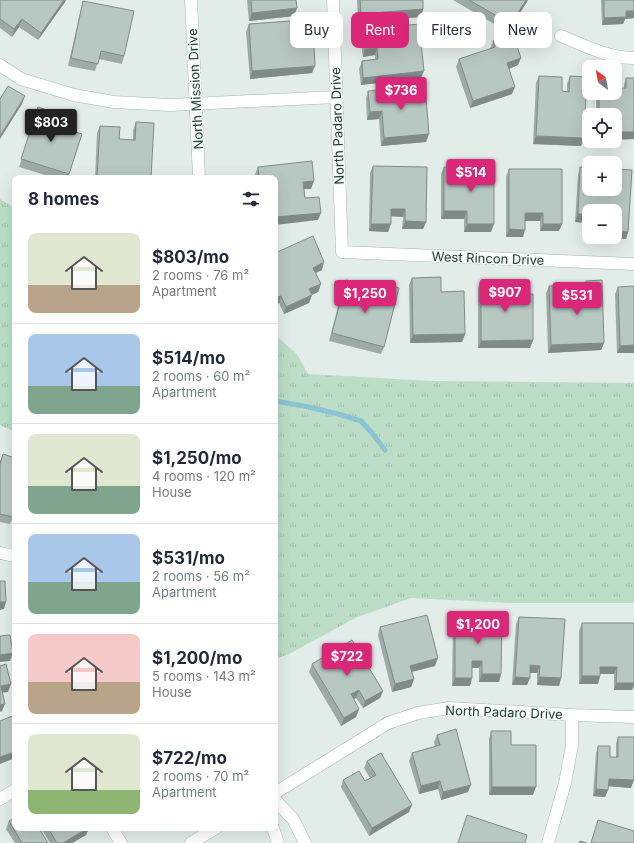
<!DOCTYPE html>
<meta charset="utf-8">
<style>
body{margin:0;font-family:Inter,sans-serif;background:#f2f2f3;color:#1f2937;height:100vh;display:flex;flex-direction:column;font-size:15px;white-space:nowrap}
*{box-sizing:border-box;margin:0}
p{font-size:13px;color:#747a83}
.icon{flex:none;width:22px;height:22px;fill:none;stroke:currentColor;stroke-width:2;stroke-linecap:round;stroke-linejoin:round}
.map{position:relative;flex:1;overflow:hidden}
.drawer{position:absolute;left:12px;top:175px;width:266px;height:656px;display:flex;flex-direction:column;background:#fff;border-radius:8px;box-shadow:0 4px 16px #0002}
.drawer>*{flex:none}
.guide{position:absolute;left:290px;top:12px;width:284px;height:36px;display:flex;gap:8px}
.needle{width:26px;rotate:329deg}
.buttons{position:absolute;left:582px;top:60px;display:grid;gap:8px}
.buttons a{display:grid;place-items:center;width:40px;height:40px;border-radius:8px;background:#fff;box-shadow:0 4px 16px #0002;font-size:20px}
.price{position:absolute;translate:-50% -34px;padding:0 9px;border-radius:4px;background:#db2777;color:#fff;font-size:13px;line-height:26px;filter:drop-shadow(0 1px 2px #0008)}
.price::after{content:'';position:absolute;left:50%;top:24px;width:12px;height:9px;margin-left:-6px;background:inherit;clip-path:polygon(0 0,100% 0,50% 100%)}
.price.on{background:#222;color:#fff}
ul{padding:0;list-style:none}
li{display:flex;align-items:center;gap:12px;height:100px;padding:0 16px}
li+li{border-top:1px solid #e0e1e3}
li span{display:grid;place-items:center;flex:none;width:112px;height:80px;border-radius:8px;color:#555}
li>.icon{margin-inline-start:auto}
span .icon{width:48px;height:48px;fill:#fffc;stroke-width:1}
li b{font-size:17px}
h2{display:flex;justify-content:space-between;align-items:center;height:48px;padding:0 16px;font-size:17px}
.tag{padding:0 14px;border-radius:8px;background:#fff;box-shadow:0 4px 16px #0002;font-size:14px;line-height:36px}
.tag.on{background:#db2777;color:#fff}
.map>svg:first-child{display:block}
</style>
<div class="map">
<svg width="634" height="843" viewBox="0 0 634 843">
<defs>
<pattern id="grass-tufts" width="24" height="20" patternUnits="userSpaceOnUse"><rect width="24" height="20" fill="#bbddc6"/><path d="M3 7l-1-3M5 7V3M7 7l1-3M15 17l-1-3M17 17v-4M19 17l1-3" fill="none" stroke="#a0bfab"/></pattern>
</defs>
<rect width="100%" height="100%" fill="#e2ece8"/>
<path fill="url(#grass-tufts)" d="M0 199 15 208V432L0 425Z
M275 335 297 354 308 374 431 381 634 383V603H511L411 598 355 618 289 654 275 659Z"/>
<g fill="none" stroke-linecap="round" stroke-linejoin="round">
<path stroke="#8ac3d1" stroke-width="5" d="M275 401 304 406 338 414 361 421 372 433 385 450"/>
<g stroke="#a5b4af" stroke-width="13">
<path id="street" d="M333 0 342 252 634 264
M561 36C584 45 608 58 634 58
M0 65 21 79 74 95 114 102 170 105 336 97
M0 553 15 556
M275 793 388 723 418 713 449 708 572 715 634 717
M0 799 15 790
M112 828 121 843
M191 843 216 828
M548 843 565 783 572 745V715"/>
</g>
<g stroke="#a0b8b1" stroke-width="13">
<path id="secondary" d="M191 0 199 178
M275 800 293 819 305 843
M273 828 278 843"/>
</g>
<use href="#street" stroke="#fff" stroke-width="12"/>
<use href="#secondary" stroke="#fff" stroke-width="12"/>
</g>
<path fill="#9daba6" d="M0 0 65 2 38 40 19 27 12 37 0 28Z
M247 0H296L297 8 294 16 249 21Z
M357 0H423V9L421 17 358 22Z
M453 0H528L508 32Z
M601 0H634V18L625 19 623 24 602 25Z
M83 1 124 56 122 64 99 59 95 71 68 66 81 9Z
M249 24 306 45 312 73 250 79 246 32Z
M363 30 421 78 361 85 359 69 362 61 375 59V55L363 57 360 38Z
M493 41 518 65 509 69 512 94 470 108 456 67 459 59 490 49Z
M539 76 562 91H567V84L570 76 581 146 533 144 536 83Z
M626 78H634L615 115H596V95L597 93H615L624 88V85Z
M368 91 429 134 426 142 381 146 379 119 367 120 366 98Z
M38 107 59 127 82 134 68 178H55L19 167Z
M136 122 151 178H95L97 133 100 126 119 139 133 140V130Z
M373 166 426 222 423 229H402L403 217 391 216 388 232 369 231 370 173Z
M258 167 311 189H304L305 198 318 220 275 178H255V174Z
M444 167 491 232H464V219H441V174Z
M580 167 589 168V189H615V169L632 170 628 232 626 239 596 238V237H615V211H589V223L575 222 578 175Z
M509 169 559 231H540V221H525L523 237H506V177Z
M275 253 322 270 316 273 321 284 318 292 312 295 309 303 284 314 279 303 275 305Z
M412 278 441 292 465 334 462 342 410 343 409 285Z
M346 280 362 294 377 298 382 283 384 347 381 354 329 341 343 287Z
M481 281 509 295 533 340 530 348H478V288Z
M586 281 604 343 601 350 548 353 546 293 549 286 570 298H583V289Z
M618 287 634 353H617L615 294Z
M3 454 13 517 10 524 0 522V461Z
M455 616 501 674 499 682H479V668H472L470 686H452L453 623Z
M519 617 561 678 559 686 537 685V673H530L527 685H512L516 624Z
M582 623H634V685L632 690H614V674H600V676L598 684H579V631Z
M380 627 435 666 412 672 414 679 411 687 392 692 378 635Z
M312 664 383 691 380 698 363 708 356 698 353 699 359 709 356 717 341 726 309 672Z
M491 731 511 745 533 795H489V739Z
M437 735 468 792 441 800 438 789 419 794 409 761 412 753 435 747 434 742Z
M618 737 631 788 608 786V790L605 797 593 796 596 753 598 746 610 757H616V744Z
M367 761 409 812 369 836 341 787 343 780 365 781 370 778 364 768Z
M9 821 48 843H15L6 829Z
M41 828H89L86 835 72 843H50Z"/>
<path fill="#808b87" d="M64 0H66L65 2 38 40 41 33Z
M526 0H528L508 32 511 24Z
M297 8 294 16 249 21 252 13Z
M423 9 421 17 358 22 361 14Z
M626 11H634V18L625 19 623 24 602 25 604 18Z
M22 19 19 27 12 37 14 29Z
M377 48 375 55 363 57 365 49Z
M521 58 518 65 504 71 507 63Z
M315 66 312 73 250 79 252 71Z
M424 71 421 78 361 85 363 78Z
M515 87 512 94 470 108 473 101Z
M25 96 22 104 0 139V136Z
M382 111 379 119 367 120 370 112Z
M615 132H634V139L615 140Z
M429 134 426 142 381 146 384 138Z
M536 136 584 138 581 146 533 144Z
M314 181 311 189H300L303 182Z
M391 209H405L403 217 388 216Z
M444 211H467L464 219H441Z
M321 213 318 220 275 225V217Z
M525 213H543L540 221H523Z
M578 214 589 215V223L575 222Z
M405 221 426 222 423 229H402Z
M371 224H391L388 232 369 231Z
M467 224H494L491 232H464Z
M543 224H562L559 231H540Z
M509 229 525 230 523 237H506Z
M615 231 628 232 626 239 596 238V237H615Z
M324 262 322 270 310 275 313 268Z
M321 284 318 292 306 297 309 289Z
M312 295 309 303 284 314 286 307Z
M281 296 279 303 275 305V298Z
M465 334 462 342 410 343 413 335Z
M533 340 530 348H478L481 341Z
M604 343 601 350 548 353 551 345Z
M634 345V353H617L620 346Z
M0 602H6L4 609 0 610Z
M13 653 10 661 0 662V655Z
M438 658 435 666 407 673 410 666Z
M472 661H482L479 668H470Z
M530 665 540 666 537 673H528Z
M600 667H617L614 674H598Z
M482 674H501L499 682H479Z
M582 676H600L598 684H579Z
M515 677 530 678 527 685H512Z
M539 677 561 678 559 686 537 685Z
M455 678H472L470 686H452Z
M414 679 411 687 392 692 395 684Z
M616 683H634V685L632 690H614Z
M11 684 8 692 0 693 1 686Z
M359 690 356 698 348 702 351 694Z
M383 691 380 698 363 708 365 701Z
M5 704 2 711 0 712V705Z
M359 709 356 717 341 726 344 718Z
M15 752V758L0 764V757Z
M609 779 634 780 631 788 606 786Z
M440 781 438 789 419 794 421 786Z
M471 785 468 792 441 800 443 792Z
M492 787H536L533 795H489Z
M596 789 608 790 605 797 593 796Z
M412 805 409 812 369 836 372 828Z
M88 828H89L86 835 72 843H63Z"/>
<path fill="#b7c7c1" stroke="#808b87" d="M0 0H64L41 33 22 19 14 29 0 19Z
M251 0H296L297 8 252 13Z
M360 0H423V9L361 14Z
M469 0H526L511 24Z
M604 0H634V11H626V17L604 18Z
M83 1 134 11 124 56 101 51 98 64 71 58Z
M304 20 306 45 314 44 315 66 252 71 249 24Z
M419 24 424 71 363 78 362 61 378 59 377 48 365 49 363 30Z
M513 34 521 58 507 63 515 87 473 101 459 59 495 47 493 41Z
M539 76 562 77V91L569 92 570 76 587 77 584 138 536 136Z
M626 78H634V132H615V115H599V93H615V88H626Z
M8 86 25 96 0 136V99Z
M425 86 429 134 384 138 382 111 370 112 368 91Z
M38 107 62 115 59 127 82 134 69 174 21 159Z
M136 122 154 123 151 178H97L100 126 120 127 119 139 135 140Z
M312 161 314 181 303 182 305 198 319 197 321 213 275 217V178H259L258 167Z
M373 166 427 167 426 222 405 221V209H391V224H371Z
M444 167H494V224H467V211H444Z
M580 167 589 168V189H615V169L632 170 628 232 615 231V211H589V215L578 214Z
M509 169H562V224H543V213H525V230L509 229Z
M313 236 324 262 313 268 321 284 309 289 312 295 286 307 281 296 275 298V253Z
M441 277V292L464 291 465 334 413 335 412 278Z
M346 280 364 285 362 294 378 298 382 283 399 288 384 347 332 333Z
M602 280 604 343 551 345 549 286 569 285 570 298H587L586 281Z
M481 281H509V295L533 294V340L481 341Z
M634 286V345L620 346 618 287Z
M3 454 15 458V508L13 517 0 514V465Z
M0 581H5L6 602H0Z
M427 615 438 658 410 666 414 679 395 684 380 627Z
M455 616H502L501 674H482V661H472V678H455Z
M519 617 565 619 561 678 539 677 540 666 530 665V678L515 677Z
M582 623H634V683H616L617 667H600V676H582Z
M10 635 13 653 0 655V636Z
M352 640 383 691 365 701 359 690 351 694 359 709 344 718 312 664Z
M6 664 11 684 1 686 5 704 0 705V666Z
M15 715V752L0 757V721Z
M456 729 471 785 443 792 440 781 421 786 412 753 440 745 437 735Z
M491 731H511V745H536V787H492Z
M618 737H634V780L609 779 608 790 596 789 598 746H610V757H618Z
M381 753 412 805 372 828 343 780 359 771 365 781 376 775 367 761Z
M467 815 527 835 525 843H458Z
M15 818V828H39L48 843H22L9 821Z
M598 820 634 831V843H591Z
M48 828H88L63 843H57Z
M580 841 587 843H579Z"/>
<g text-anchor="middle" stroke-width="3" stroke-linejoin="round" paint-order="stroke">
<g font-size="13" fill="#223d37" stroke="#f3f9f6">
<text transform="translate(195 89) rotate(-93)" y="5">North Mission Drive</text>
<text transform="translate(337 126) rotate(-92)" y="5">North Padaro Drive</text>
<text transform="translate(488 258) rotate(2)" y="5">West Rincon Drive</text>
<text transform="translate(504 712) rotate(2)" y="5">North Padaro Drive</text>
</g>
</g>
</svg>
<div class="buttons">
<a><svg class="needle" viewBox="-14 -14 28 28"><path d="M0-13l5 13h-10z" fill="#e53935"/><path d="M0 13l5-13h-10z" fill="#747a83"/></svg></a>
<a><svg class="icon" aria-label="locate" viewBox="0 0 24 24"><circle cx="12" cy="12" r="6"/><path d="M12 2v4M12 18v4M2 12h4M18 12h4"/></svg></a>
<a>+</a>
<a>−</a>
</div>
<b class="price" style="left:401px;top:111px">$736</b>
<b class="price on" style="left:51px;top:143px">$803</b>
<b class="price" style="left:471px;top:193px">$514</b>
<b class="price" style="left:505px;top:313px">$907</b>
<b class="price" style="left:365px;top:314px">$1,250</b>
<b class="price" style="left:577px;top:316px">$531</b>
<b class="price" style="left:478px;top:645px">$1,200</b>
<b class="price" style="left:347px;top:677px">$722</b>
<div class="guide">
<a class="tag">Buy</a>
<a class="tag on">Rent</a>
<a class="tag">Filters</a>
<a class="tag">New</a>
</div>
<section class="drawer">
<h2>8 homes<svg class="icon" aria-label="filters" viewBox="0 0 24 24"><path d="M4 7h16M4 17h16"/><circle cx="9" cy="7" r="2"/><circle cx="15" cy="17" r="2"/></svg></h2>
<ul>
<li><span style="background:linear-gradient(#dfe7d0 65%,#b9a48a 0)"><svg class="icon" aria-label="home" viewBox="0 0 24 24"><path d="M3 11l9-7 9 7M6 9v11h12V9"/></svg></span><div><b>$803/mo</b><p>2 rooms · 76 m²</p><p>Apartment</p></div></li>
<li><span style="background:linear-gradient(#a9c7e8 65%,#7fa58c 0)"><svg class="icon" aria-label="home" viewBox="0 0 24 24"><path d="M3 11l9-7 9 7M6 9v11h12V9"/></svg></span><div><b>$514/mo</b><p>2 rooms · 60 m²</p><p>Apartment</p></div></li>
<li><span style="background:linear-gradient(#dfe7d0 65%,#7fa58c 0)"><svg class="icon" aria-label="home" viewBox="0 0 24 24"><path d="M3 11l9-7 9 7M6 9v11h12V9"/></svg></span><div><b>$1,250/mo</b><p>4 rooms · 120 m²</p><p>House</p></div></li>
<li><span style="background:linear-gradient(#a9c7e8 60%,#7fa58c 0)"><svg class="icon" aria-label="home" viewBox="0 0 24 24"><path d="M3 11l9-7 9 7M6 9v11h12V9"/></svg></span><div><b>$531/mo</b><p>2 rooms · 56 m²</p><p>Apartment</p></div></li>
<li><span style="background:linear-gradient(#f6c9c9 60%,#b9a48a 0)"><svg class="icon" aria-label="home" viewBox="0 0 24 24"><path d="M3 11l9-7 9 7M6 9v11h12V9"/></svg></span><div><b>$1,200/mo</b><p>5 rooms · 143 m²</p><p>House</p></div></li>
<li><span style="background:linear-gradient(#dfe7d0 70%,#8fb573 0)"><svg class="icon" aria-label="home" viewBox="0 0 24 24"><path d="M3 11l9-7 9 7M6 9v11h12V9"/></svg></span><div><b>$722/mo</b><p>2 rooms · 70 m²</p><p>Apartment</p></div></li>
</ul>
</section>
</div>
